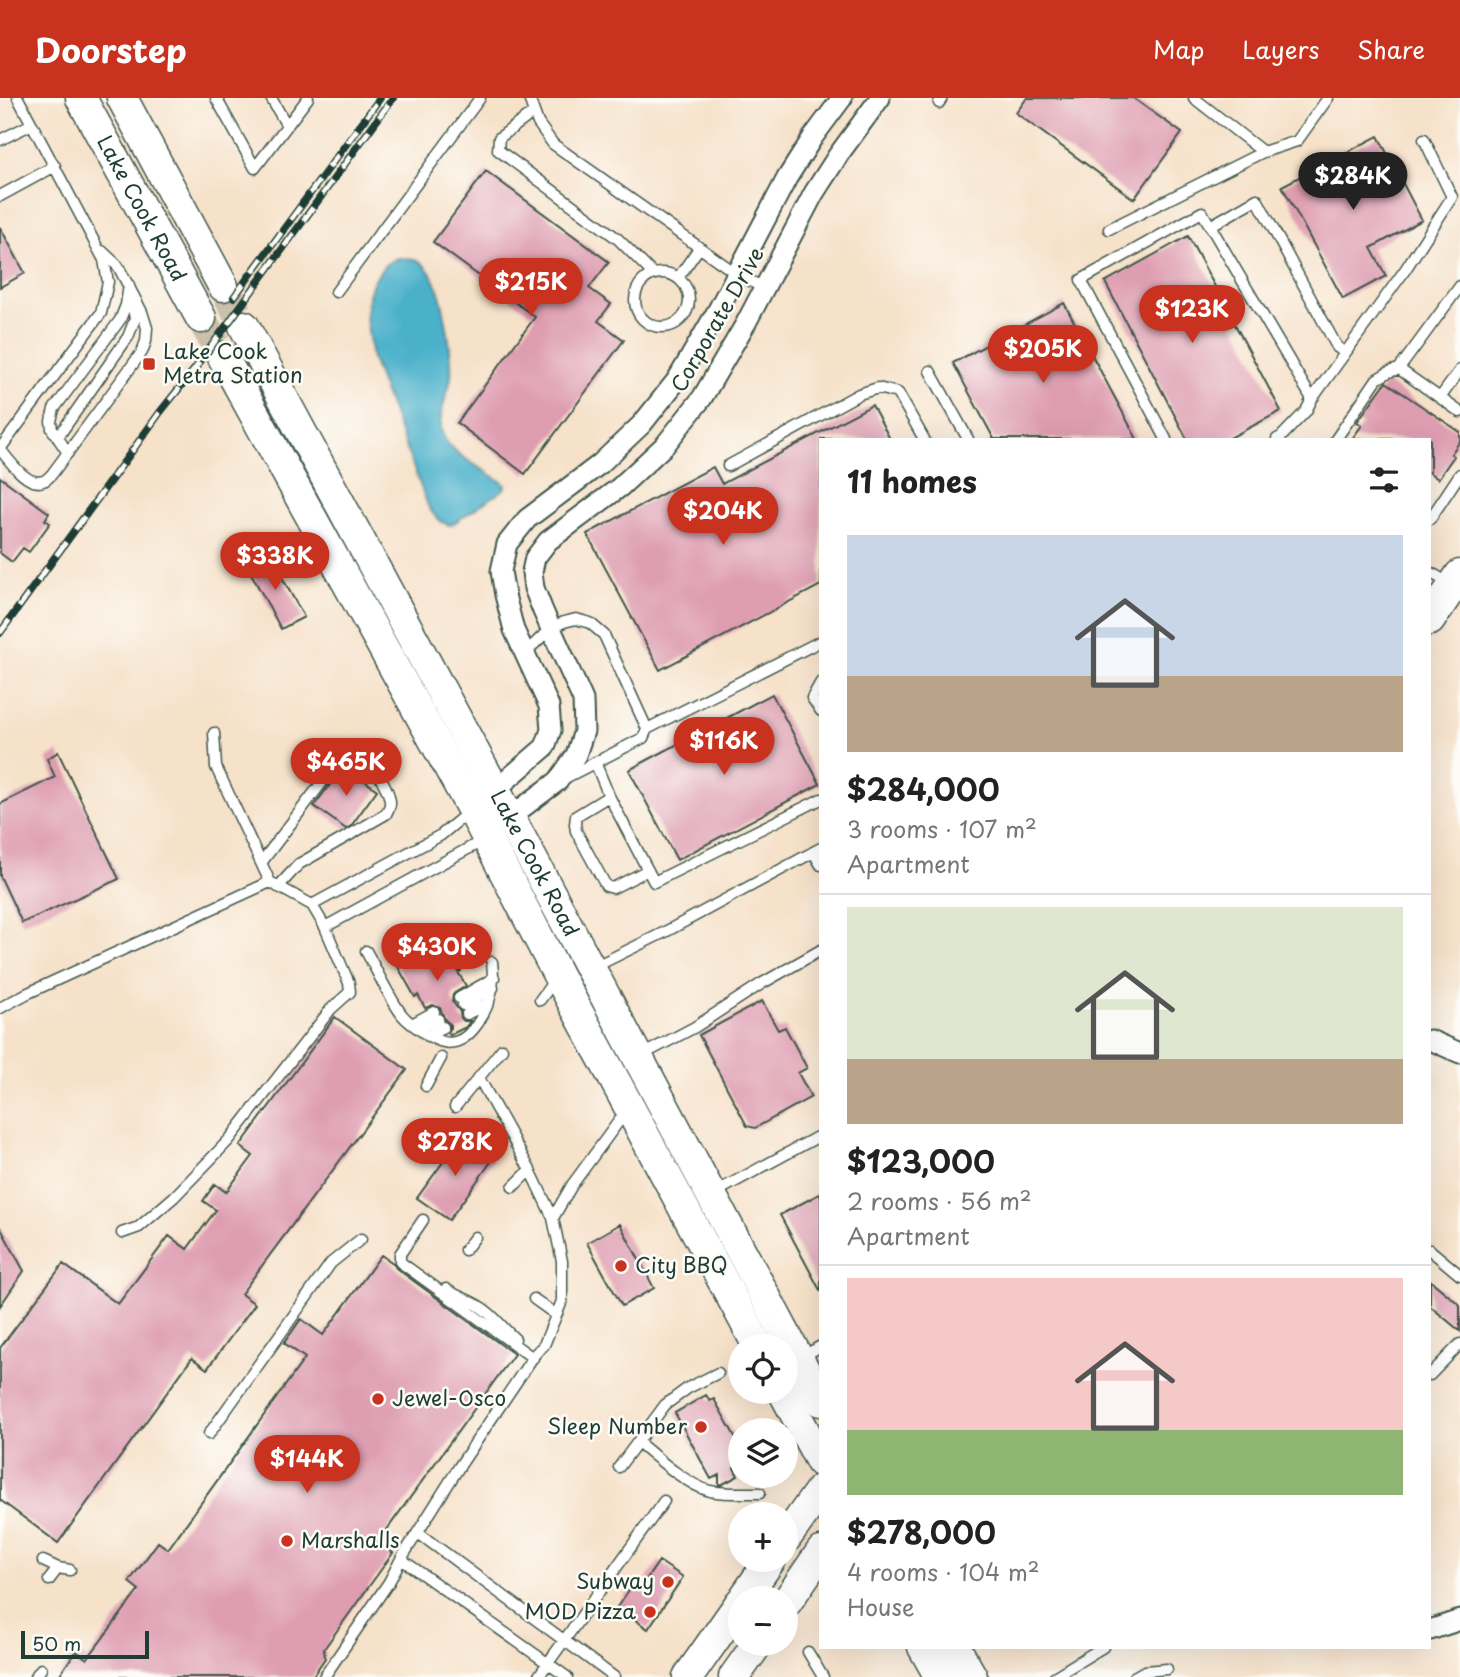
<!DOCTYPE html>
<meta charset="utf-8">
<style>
body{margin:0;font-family:"Playpen Sans",sans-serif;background:#f6f6f6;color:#222;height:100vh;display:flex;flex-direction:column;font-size:26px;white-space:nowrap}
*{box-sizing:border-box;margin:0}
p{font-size:23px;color:#767676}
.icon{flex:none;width:38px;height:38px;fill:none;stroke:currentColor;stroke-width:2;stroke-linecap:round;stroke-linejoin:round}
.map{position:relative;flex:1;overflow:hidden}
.details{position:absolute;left:819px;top:340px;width:612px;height:1211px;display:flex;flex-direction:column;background:#fff;border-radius:0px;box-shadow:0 7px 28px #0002}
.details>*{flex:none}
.controls{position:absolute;left:728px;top:1236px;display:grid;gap:14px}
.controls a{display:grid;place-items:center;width:70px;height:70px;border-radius:50%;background:#fff;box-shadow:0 7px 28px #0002;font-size:35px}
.scale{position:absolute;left:21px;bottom:18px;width:128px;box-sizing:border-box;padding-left:7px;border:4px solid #1f3d34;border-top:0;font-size:19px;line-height:24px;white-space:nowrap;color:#1f3d34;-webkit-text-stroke:5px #fdfcf7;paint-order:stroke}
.price{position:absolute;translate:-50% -60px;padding:0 16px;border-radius:24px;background:#c8321e;color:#fff;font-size:23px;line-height:46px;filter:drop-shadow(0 2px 4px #0008)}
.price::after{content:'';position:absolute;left:50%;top:42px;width:21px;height:16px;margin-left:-10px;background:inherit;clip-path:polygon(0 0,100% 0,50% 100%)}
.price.on{background:#222;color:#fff}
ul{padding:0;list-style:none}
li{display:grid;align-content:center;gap:14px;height:371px;padding:0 28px}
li+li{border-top:2px solid #e0e0e0}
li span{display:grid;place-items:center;height:217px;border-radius:0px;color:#555}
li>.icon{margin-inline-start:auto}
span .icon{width:126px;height:126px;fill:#fffc;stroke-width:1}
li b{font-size:30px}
h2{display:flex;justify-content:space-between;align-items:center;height:84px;padding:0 28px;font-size:30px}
header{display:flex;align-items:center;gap:42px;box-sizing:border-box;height:98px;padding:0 35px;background:#c8321e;color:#fff}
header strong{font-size:33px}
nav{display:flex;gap:38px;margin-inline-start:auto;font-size:24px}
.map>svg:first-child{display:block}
</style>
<header>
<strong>Doorstep</strong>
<nav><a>Map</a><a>Layers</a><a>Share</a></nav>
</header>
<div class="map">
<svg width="1460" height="1579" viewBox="0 0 1460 1579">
<rect width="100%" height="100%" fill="#fdfcf7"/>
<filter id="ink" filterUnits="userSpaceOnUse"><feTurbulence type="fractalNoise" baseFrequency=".0143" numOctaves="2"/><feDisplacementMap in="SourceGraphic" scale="14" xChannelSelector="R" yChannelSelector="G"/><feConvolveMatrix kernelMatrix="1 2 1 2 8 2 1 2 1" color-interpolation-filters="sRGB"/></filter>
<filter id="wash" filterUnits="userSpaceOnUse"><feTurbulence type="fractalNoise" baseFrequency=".00686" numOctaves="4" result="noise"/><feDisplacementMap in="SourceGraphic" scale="28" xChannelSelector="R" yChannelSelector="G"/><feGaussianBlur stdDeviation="1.57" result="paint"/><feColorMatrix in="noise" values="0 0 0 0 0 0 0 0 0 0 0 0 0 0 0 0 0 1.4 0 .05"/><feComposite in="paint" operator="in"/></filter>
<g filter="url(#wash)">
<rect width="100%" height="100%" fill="#f6e1c9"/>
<path fill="#4cb1cb" stroke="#367780" stroke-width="2" d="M397 160C406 160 416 160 423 166 430 173 436 184 439 194 445 211 453 261 451 279 448 298 436 318 443 337 450 357 489 373 506 387L503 392 451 427C440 425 435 419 429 410L372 261 366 219 368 201 373 184 385 167Z"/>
<g id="blocks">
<path fill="#de9db1" d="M1027 0H1133L1182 35 1134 101 1016 15Z
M1378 38 1422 122 1371 150 1386 178 1343 201 1282 88Z
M486 73 609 164 589 190 611 206 598 223 624 242 525 376 457 325 535 219 433 144Z
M0 129 25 175 0 189Z
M1188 138 1281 313 1228 341H1187L1105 184Z
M1064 205 1137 341H994L953 265Z
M1386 284 1460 334V343L1451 356 1454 358 1438 381 1430 375V341H1352L1362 327 1357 324Z
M872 307 890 341H821V487L660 572 587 436 713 369 722 386Z
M0 379 49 415 45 422 50 425 29 454 23 450 12 464 0 455Z
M269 456 304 519 281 531 247 468Z
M772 596 820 686 677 762 629 672Z
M58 654 119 781 22 825 0 778V706L55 679 47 661Z
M344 668 377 692 351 728 346 731 314 708Z
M445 843 461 873 458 874 466 888 453 896 452 903 460 914 461 920 464 923H470L466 929 450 937 448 935 450 930V926L445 922 440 910 433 907 425 910 418 897 415 899 398 869Z
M762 903 778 932 785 929 807 970 798 975 811 999 755 1030 747 1028 699 937Z
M335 919 407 972 241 1196 255 1206 207 1271 192 1260 58 1445 0 1402V1250L63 1166 118 1206 169 1138 187 1151 216 1112 203 1103 215 1086 226 1094 253 1058 240 1048Z
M462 1038 493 1061 449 1122 417 1100Z
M821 1095V1194L780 1117Z
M620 1126 654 1190 622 1208 587 1145Z
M0 1129 24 1173 0 1208Z
M381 1157 393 1165 396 1170 514 1256 378 1444 393 1455 331 1541 324 1551 325 1560 312 1579H58L76 1553 87 1561 139 1492 129 1484 158 1444 168 1451 305 1260 284 1245 301 1221 323 1237Z
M1430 1182 1460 1207V1233L1430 1208Z
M706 1297 710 1303 714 1301 737 1342 735 1343 740 1352V1367L734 1370 738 1378 721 1387H719V1377L711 1381 675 1315Z
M659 1463 683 1479 648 1531 617 1509 634 1485 641 1489Z"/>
</g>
</g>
<g filter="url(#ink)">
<use href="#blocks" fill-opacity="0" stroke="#3f564a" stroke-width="2"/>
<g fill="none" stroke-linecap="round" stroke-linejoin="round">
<path stroke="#cbc0ab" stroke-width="30" stroke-dasharray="30 15" stroke-linecap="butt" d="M223 188 244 228
M201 220 223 259"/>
<g stroke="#3f564a" stroke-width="13">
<path id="lane" d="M216 0 255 70 308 0
M271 0 287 28
M529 0 538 25 553 46 737 176 764 190
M1194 0 1263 54
M939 5 942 0
M534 14 499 40 498 52 618 141 653 176
M0 42 32 26
M0 98 55 68
M1210 128 1257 101 1337 249 1345 255
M1109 131 1263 54 1297 43 1328 0
M635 202a27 27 0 1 1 54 0a27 27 0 1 1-54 0Z
M678 180 699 150
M336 194 480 0
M1399 271 1460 314
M930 273 968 341
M1440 300 1460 272
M1312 301 1405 172 1452 99 1424 41
M58 339 128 239 135 221 131 199
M1166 341 1081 182 1202 114 1312 301 1306 313 1281 339 1277 341
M1336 341 1377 281 1389 274 1399 271 1460 188
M0 351 101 215 108 184 104 162 18 0
M0 351C9 362 27 389 43 383 47 382 49 379 52 376L142 254 146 243 147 230 142 214 118 168 102 153
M68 355 52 331 51 323 54 311 120 222 126 207 129 187
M728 368 859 296 878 290 898 295 924 341
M1430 421 1460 376
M1430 474 1450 486
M525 555 551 530 564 524 576 521 590 525 604 537 647 631 643 640 565 680
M821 584 812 600 821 613
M647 631 821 543
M214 635 216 669 270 784
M595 664 609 698 654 784 821 701
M609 698 576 718 575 726 576 733 606 788 613 790 648 772
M813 754 821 767
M261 765 348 650 355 648C367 657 391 691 390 706 390 708 387 714 386 716L299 766 278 789
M312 807 441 737 470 713
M325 829 484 742
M366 853C377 873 387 895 400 914 404 921 413 927 420 932 443 949 460 951 478 925 491 904 495 889 492 864
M592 870 665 834 821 750
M459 900 494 880
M540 902 556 880
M463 907 493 890
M0 910 26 896 270 784 312 807 325 829 349 885 350 894 331 911 229 1042 206 1066 174 1099 139 1129 122 1135
M467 916 489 904
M412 926 434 914
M419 931 438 921
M428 938 443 929
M640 958 695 929 761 886 821 852
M479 980 530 1072 553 1120
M426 988 441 960
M455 1009 502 951
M513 1089 530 1072
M714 1095 821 1037
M423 1122 400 1156V1164L533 1260
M465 1152 475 1139
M1430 1152 1460 1177
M446 1191C457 1199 471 1202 482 1210 496 1219 503 1231 515 1241
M534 1201 555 1216
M800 1260 821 1248
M1430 1277 1460 1246
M209 1336 331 1165 361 1141
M638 1344C656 1359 687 1387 710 1393 726 1396 744 1395 760 1395
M619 1369 665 1307 688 1290 718 1275
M418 1435 614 1579
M401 1461 567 1579
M43 1463 58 1470 70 1472
M49 1482 58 1470
M808 1554 823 1579
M35 1579 41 1571
M324 1579 389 1484 401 1461 459 1369 535 1256 544 1247 562 1203V1163L553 1120 572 1087 627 1012
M538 1579 664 1403
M1054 1579 1103 1549
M1134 1579 1145 1573 1167 1571"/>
</g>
<g stroke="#3f564a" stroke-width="23">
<path id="street" d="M495 692 545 649 551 632 549 608 514 532 505 497 501 473 507 446 527 421 600 366 642 326 677 282 719 210 787 80 813 39 842 0
M510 719 558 683 576 657 584 633 583 602 543 513 534 490 532 474 535 460 548 443 620 389 665 347 702 300 746 225 814 95 839 56 880 0
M1430 942 1460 955
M1430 1532 1460 1522"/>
</g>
<g stroke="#3f564a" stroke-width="33">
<g id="primary">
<path id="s1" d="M81 0 201 220"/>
<path d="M122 0 223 188"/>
<path id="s2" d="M244 228 523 744 821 1303"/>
<path d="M223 259 472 711 558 877 758 1248"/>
<path d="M1430 522 1460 477"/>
<path d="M783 1293 821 1364"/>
<path d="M786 1440 821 1391"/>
<path d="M744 1500 771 1461"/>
<path d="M786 1505 821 1454"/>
<path d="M923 1549 940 1579"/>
<path d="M955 1549 972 1579"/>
<path d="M688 1579 740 1505"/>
<path d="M734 1579 758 1545"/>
</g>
</g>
<use href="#lane" stroke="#fff" stroke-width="10"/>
<use href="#street" stroke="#fff" stroke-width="19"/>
<use href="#primary" stroke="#fff" stroke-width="30"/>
<g stroke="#1f3d34" stroke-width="8">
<path id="rail" d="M234 199 380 0
M0 535 161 313 194 272 393 0"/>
</g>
<use href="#rail" stroke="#fdfcf7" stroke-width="5" stroke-dasharray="16" stroke-linecap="butt"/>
</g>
</g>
<g fill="#c8321e" stroke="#fdfcf7" stroke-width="2.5">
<rect x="142" y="259" width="14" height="14" rx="3.5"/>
<circle cx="621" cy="1168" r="7"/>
<circle cx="378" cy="1301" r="7"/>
<circle cx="701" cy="1329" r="7"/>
<circle cx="287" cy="1443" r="7"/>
<circle cx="668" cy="1484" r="7"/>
<circle cx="650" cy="1514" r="7"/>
</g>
<g text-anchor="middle" stroke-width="5" stroke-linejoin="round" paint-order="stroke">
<g font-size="21" fill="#1f3d34" stroke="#fdfcf7">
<text dy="7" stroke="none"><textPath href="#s1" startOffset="126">Lake Cook Road</textPath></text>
<text transform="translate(718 222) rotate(-60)" y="7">Corporate Drive</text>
<text dy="7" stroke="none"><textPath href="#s2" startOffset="611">Lake Cook Road</textPath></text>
</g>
<g font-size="21" fill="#1f3d34" stroke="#fdfcf7" text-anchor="start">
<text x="163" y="261">Lake Cook<tspan x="163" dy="24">Metra Station</tspan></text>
<text x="635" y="1175">City BBQ</text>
<text x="392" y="1308">Jewel-Osco</text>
<text x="687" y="1336" text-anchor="end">Sleep Number</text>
<text x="301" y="1450">Marshalls</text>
<text x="654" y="1491" text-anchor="end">Subway</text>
<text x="636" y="1521" text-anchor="end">MOD Pizza</text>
</g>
</g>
</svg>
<div class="controls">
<a><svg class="icon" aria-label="locate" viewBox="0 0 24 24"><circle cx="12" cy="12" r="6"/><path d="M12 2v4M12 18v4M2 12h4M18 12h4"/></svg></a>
<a><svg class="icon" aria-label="layers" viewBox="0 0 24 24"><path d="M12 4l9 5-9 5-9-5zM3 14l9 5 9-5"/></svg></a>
<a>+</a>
<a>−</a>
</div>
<div class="scale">50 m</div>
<b class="price on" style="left:1353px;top:114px">$284K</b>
<b class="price" style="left:531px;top:220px">$215K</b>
<b class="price" style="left:1192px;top:247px">$123K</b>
<b class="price" style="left:1043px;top:287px">$205K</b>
<b class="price" style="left:723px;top:449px">$204K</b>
<b class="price" style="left:275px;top:494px">$338K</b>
<b class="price" style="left:724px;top:679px">$116K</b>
<b class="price" style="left:346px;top:700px">$465K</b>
<b class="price" style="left:437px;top:885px">$430K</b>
<b class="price" style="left:455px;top:1080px">$278K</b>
<b class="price" style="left:307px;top:1397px">$144K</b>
<section class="details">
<h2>11 homes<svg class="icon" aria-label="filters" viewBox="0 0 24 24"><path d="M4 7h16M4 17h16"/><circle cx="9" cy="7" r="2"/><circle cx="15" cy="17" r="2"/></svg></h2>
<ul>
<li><span style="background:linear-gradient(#c9d6e8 65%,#b9a48a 0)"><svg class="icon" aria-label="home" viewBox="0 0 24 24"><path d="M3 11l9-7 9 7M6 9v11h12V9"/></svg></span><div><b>$284,000</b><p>3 rooms · 107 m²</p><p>Apartment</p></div></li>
<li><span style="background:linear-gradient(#dfe7d0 70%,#b9a48a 0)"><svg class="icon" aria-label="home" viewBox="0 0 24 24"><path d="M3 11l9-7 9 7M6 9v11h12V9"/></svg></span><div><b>$123,000</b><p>2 rooms · 56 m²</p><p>Apartment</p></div></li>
<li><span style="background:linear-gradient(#f6c9c9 70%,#8fb573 0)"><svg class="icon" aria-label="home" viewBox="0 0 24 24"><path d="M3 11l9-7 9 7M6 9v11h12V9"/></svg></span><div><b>$278,000</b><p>4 rooms · 104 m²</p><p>House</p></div></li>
</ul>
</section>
</div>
